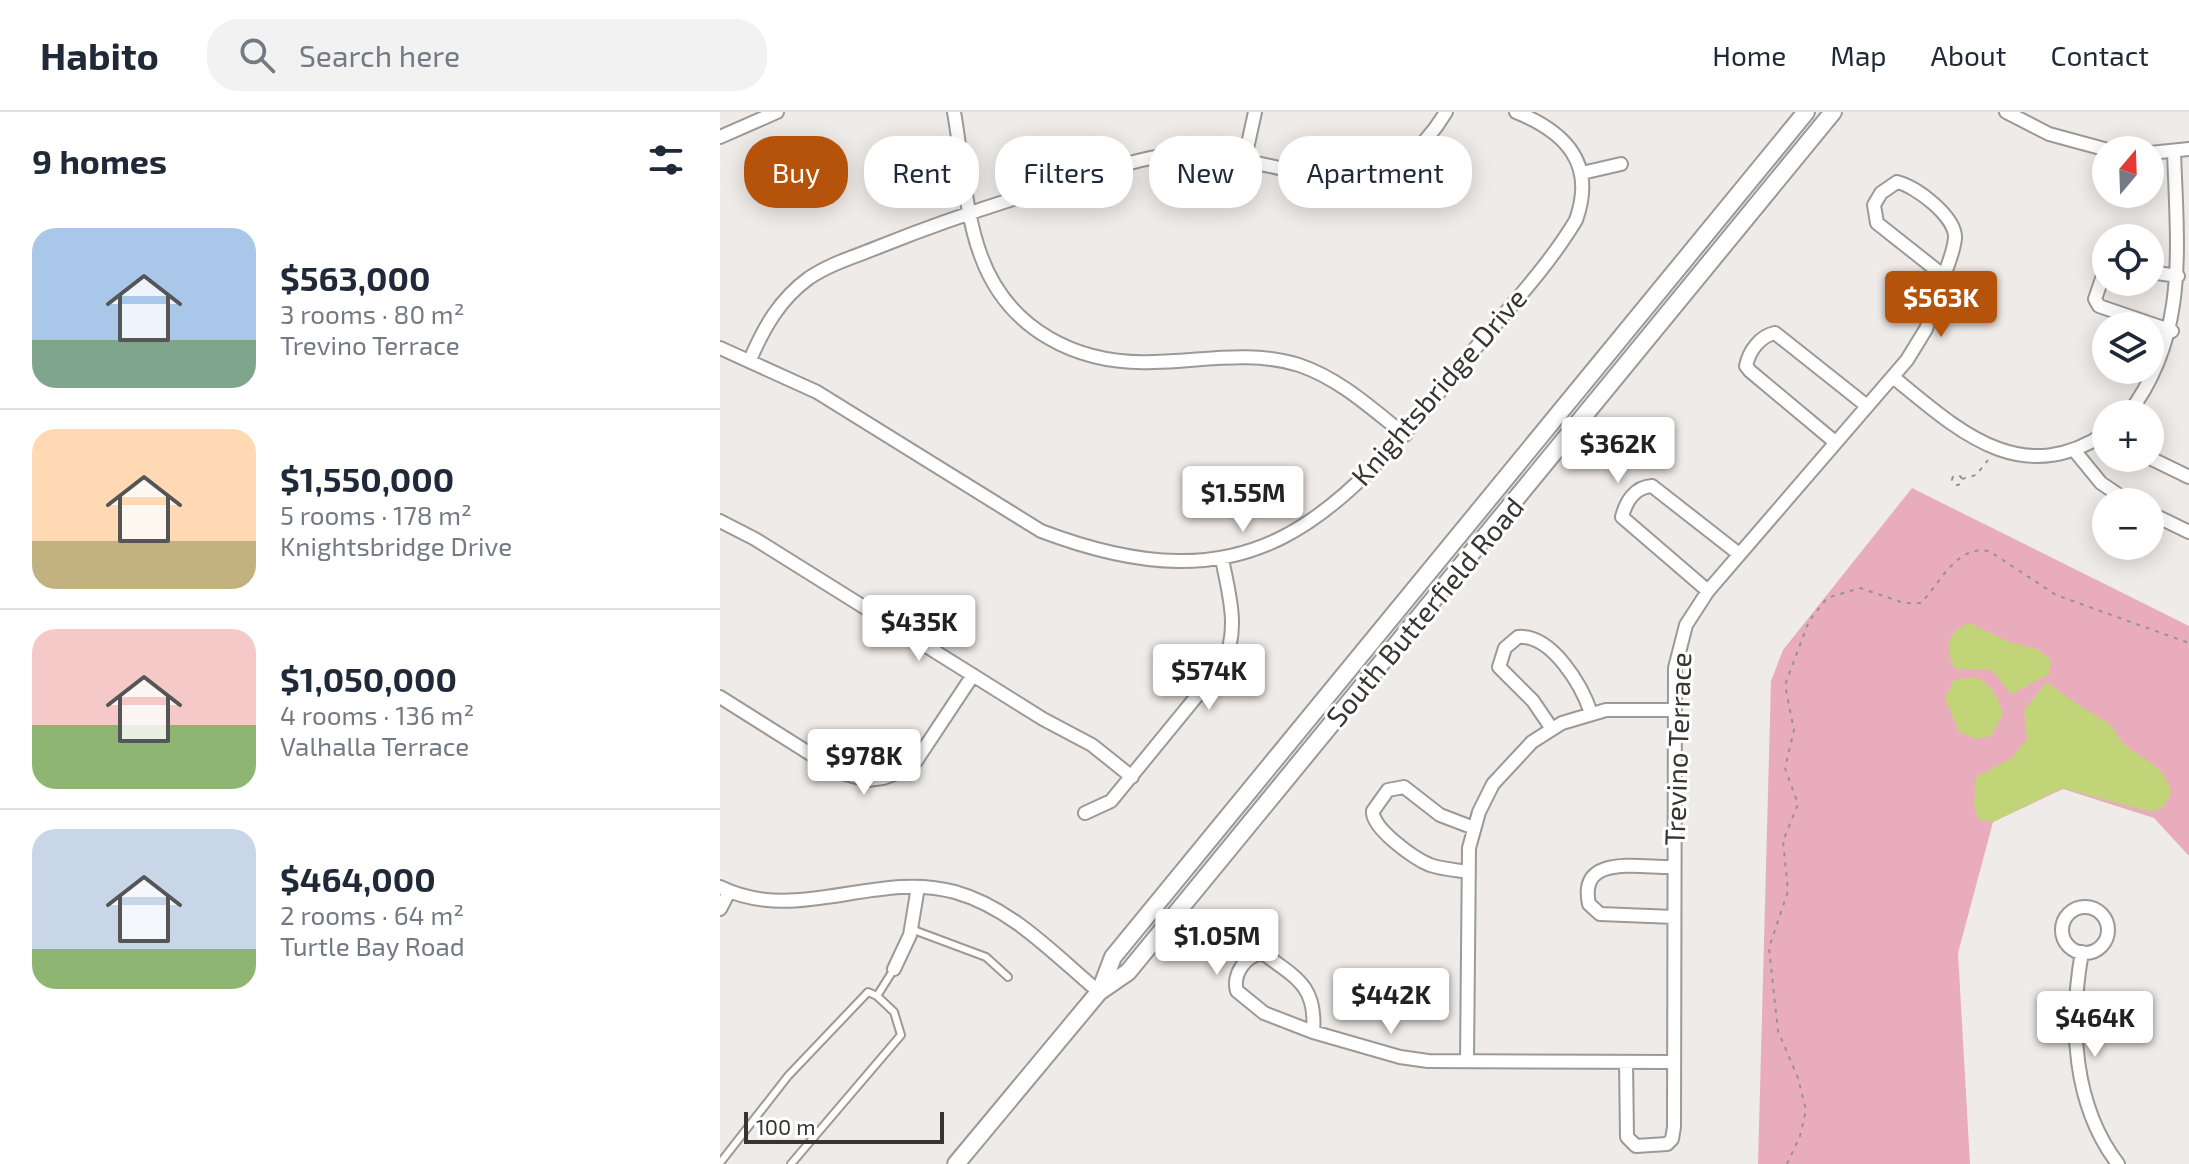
<!DOCTYPE html>
<meta charset="utf-8">
<style>
body{margin:0;font-family:"Exo 2",sans-serif;background:#f2f2f3;color:#1f2937;height:100vh;display:flex;flex-direction:column;font-size:30px;white-space:nowrap}
*{box-sizing:border-box;margin:0}
p{font-size:26px;color:#747a83}
.icon{flex:none;width:44px;height:44px;fill:none;stroke:currentColor;stroke-width:2;stroke-linecap:round;stroke-linejoin:round}
.map{position:relative;flex:1;overflow:hidden}
.sheet{display:flex;flex-direction:column;background:#fff;width:720px}
.sheet>*{flex:none}
.guide{position:absolute;left:24px;top:24px;width:760px;height:72px;display:flex;gap:16px}
.needle{width:52px;rotate:19deg}
.buttons{position:absolute;left:1372px;top:24px;display:grid;gap:16px}
.buttons a{display:grid;place-items:center;width:72px;height:72px;border-radius:50%;background:#fff;box-shadow:0 4px 20px #0003;font-size:40px}
.scale{position:absolute;left:24px;bottom:20px;width:200px;box-sizing:border-box;padding-left:8px;border:4px solid #373534;border-top:0;font-size:22px;line-height:28px;white-space:nowrap;color:#373534;-webkit-text-stroke:6px #fff;paint-order:stroke}
.price{position:absolute;translate:-50% -68px;padding:0 18px;border-radius:8px;background:#fff;color:#222;font-size:26px;line-height:52px;filter:drop-shadow(0 2px 4px #0008)}
.price::after{content:'';position:absolute;left:50%;top:48px;width:24px;height:18px;margin-left:-12px;background:inherit;clip-path:polygon(0 0,100% 0,50% 100%)}
.price.selected{background:#b45309;color:#fff}
ul{padding:0;list-style:none}
li{display:flex;align-items:center;gap:24px;height:200px;padding:0 32px}
li+li{border-top:2px solid #e0e1e3}
li span{display:grid;place-items:center;flex:none;width:224px;height:160px;border-radius:24px;color:#555}
li>.icon{margin-inline-start:auto}
span .icon{width:96px;height:96px;fill:#fffc;stroke-width:1}
li b{font-size:34px}
h2{display:flex;justify-content:space-between;align-items:center;height:96px;padding:0 32px;font-size:34px}
.tag{padding:0 28px;border-radius:32px;background:#fff;box-shadow:0 4px 20px #0003;font-size:28px;line-height:72px}
.tag.selected{background:#b45309;color:#fff}
header{display:flex;align-items:center;gap:48px;box-sizing:border-box;height:112px;padding:0 40px;background:#fff;border-bottom:2px solid #e0e1e3}
header strong{font-size:38px}
nav{display:flex;gap:44px;margin-inline-start:auto;font-size:28px}
.search{width:560px;height:72px;background:#f2f2f3;display:flex;align-items:center;gap:20px;box-sizing:border-box;padding:0 28px;border-radius:32px;color:#747a83;font-size:30px}
main{display:flex;flex:1;min-height:0}
.map>svg:first-child{display:block}
</style>
<header>
<strong>Habito</strong>
<div class="search"><svg class="icon" aria-label="search" viewBox="0 0 24 24"><circle cx="10" cy="10" r="6"/><path d="M15 15l6 6"/></svg>Search here</div>
<nav><a>Home</a><a>Map</a><a>About</a><a>Contact</a></nav>
</header>
<main>
<section class="sheet">
<h2>9 homes<svg class="icon" aria-label="filters" viewBox="0 0 24 24"><path d="M4 7h16M4 17h16"/><circle cx="9" cy="7" r="2"/><circle cx="15" cy="17" r="2"/></svg></h2>
<ul>
<li><span style="background:linear-gradient(#a9c7e8 70%,#7fa58c 0)"><svg class="icon" aria-label="home" viewBox="0 0 24 24"><path d="M3 11l9-7 9 7M6 9v11h12V9"/></svg></span><div><b>$563,000</b><p>3 rooms · 80 m²</p><p>Trevino Terrace</p></div></li>
<li><span style="background:linear-gradient(#ffd9b3 70%,#c2b280 0)"><svg class="icon" aria-label="home" viewBox="0 0 24 24"><path d="M3 11l9-7 9 7M6 9v11h12V9"/></svg></span><div><b>$1,550,000</b><p>5 rooms · 178 m²</p><p>Knightsbridge Drive</p></div></li>
<li><span style="background:linear-gradient(#f6c9c9 60%,#8fb573 0)"><svg class="icon" aria-label="home" viewBox="0 0 24 24"><path d="M3 11l9-7 9 7M6 9v11h12V9"/></svg></span><div><b>$1,050,000</b><p>4 rooms · 136 m²</p><p>Valhalla Terrace</p></div></li>
<li><span style="background:linear-gradient(#c9d6e8 75%,#8fb573 0)"><svg class="icon" aria-label="home" viewBox="0 0 24 24"><path d="M3 11l9-7 9 7M6 9v11h12V9"/></svg></span><div><b>$464,000</b><p>2 rooms · 64 m²</p><p>Turtle Bay Road</p></div></li>
</ul>
</section>
<div class="map">
<svg width="1469" height="1052" viewBox="0 0 1469 1052">
<rect width="100%" height="100%" fill="#efebe8"/>
<path fill="#e9acbd" d="M1192 376 1469 514V744L1434 706 1343 677 1273 710 1238 841 1250 1052H1038L1051 569 1063 538Z"/>
<path fill="#c2d478" d="M1249 511 1289 530 1317 537 1331 548 1329 562 1291 582 1272 558 1235 557C1224 535 1226 521 1249 511Z
M1254 565C1271 571 1278 584 1283 602L1271 624 1256 627 1239 620 1225 586 1234 568Z
M1327 570C1346 585 1364 597 1385 609 1395 614 1397 627 1405 633 1425 649 1447 655 1451 682L1443 695 1431 700 1342 676 1273 710 1259 708 1254 694 1256 665 1292 646 1307 627 1304 598Z"/>
<g fill="none" stroke-linecap="round" stroke-linejoin="round">
<g stroke="#9d9996" stroke-width="10">
<path id="service" d="M191 817 266 845 288 865
M0 1051 68 964 148 880 157 884 174 857
M71 1052 181 923 174 900 157 884"/>
</g>
<g stroke="#9d9996" stroke-width="16">
<path id="minor" d="M234 0C242 45 245 102 261 144 288 218 357 253 433 250 481 249 532 238 579 253 620 267 651 296 685 323
M1286 0 1329 22 1388 38
M0 25 57 0
M1430 41 1469 37
M524 50 535 0
M862 61 901 52
M1177 70C1196 74 1236 105 1235 126 1234 139 1228 152 1224 164L1157 111 1154 93 1161 81Z
M1386 155 1375 187 1379 194 1452 219
M1430 160 1458 164
M0 236 97 280 321 419C532 499 613 411 740 255 778 207 825 160 856 108 876 52 846 20 796 0
M30 248C44 215 60 187 89 166 111 151 137 144 161 134 228 107 293 86 362 66 394 56 428 43 462 42 562 39 655 118 726 0
M1173 265C1238 318 1300 378 1386 321
M1408 302C1469 223 1457 134 1454 39
M1115 330 1030 259 1026 254C1029 239 1040 224 1055 221L1147 294
M1354 338 1381 371 1409 390
M1430 346 1469 365
M1430 401 1469 420
M0 409 35 427 323 607 372 633 412 665
M988 479 902 405C906 389 915 375 932 374L1019 442
M0 585 119 660 147 668 163 666 182 659 196 649 253 563
M832 617 813 589 779 555 785 536 798 525C832 522 862 574 871 601
M365 701 391 689 503 552C520 518 509 482 502 447
M748 760C735 758 722 757 710 753 695 747 651 716 653 699L668 678 684 675 720 703 754 716
M0 775C77 813 156 758 235 780 292 796 335 843 379 880
M1342 818a23 23 0 1 1 46 0a23 23 0 1 1-46 0Z
M0 797 9 780
M954 805 880 802 869 792C858 741 920 756 954 755
M1362 840C1349 912 1353 993 1398 1052
M544 842C577 866 597 875 593 920L544 901 517 879C512 863 526 841 544 842Z
M174 857 190 823 198 775
M593 920 680 945 708 949 953 950
M747 949 749 736 759 700 773 672 812 630 842 611 886 598H954
M906 950 907 1025 916 1034 947 1032 952 1027 954 1015 955 556 966 513 988 479 1187 248 1206 217 1224 164"/>
</g>
<g stroke="#9d9996" stroke-width="20">
<path id="secondary" d="M380 879 393 845 1086 0
M236 1052 379 880 408 860 1113 0"/>
</g>
<path stroke="#969391" stroke-width="2" stroke-dasharray="4 6" stroke-linecap="butt" d="M1232 368a5 5 0 1 1 10 0a5 5 0 1 1-10 0Z
M1242 367 1256 363 1268 348
M1067 1052 1080 1024 1086 998 1078 966 1058 919 1049 836 1068 779 1063 729 1078 692 1065 656 1074 618 1065 573 1089 509 1107 486 1140 476 1184 491H1201C1221 470 1236 433 1269 439L1336 483 1469 531"/>
<use href="#service" stroke="#fff" stroke-width="6"/>
<use href="#minor" stroke="#fff" stroke-width="12"/>
<use href="#secondary" stroke="#fff" stroke-width="16"/>
</g>
<g text-anchor="middle" stroke-width="6" stroke-linejoin="round" paint-order="stroke">
<g font-size="28" fill="#373534" stroke="#fff">
<text transform="translate(719 275) rotate(-49)" y="10">Knightsbridge Drive</text>
<text transform="translate(705 500) rotate(-50)" y="10">South Butterfield Road</text>
<text transform="translate(958 637) rotate(-88)" y="10">Trevino Terrace</text>
</g>
</g>
</svg>
<div class="buttons">
<a><svg class="needle" viewBox="-14 -14 28 28"><path d="M0-13l5 13h-10z" fill="#e53935"/><path d="M0 13l5-13h-10z" fill="#747a83"/></svg></a>
<a><svg class="icon" aria-label="locate" viewBox="0 0 24 24"><circle cx="12" cy="12" r="6"/><path d="M12 2v4M12 18v4M2 12h4M18 12h4"/></svg></a>
<a><svg class="icon" aria-label="layers" viewBox="0 0 24 24"><path d="M12 4l9 5-9 5-9-5zM3 14l9 5 9-5"/></svg></a>
<a>+</a>
<a>−</a>
</div>
<div class="scale">100 m</div>
<b class="price selected" style="left:1221px;top:227px">$563K</b>
<b class="price" style="left:898px;top:373px">$362K</b>
<b class="price" style="left:523px;top:422px">$1.55M</b>
<b class="price" style="left:199px;top:551px">$435K</b>
<b class="price" style="left:489px;top:600px">$574K</b>
<b class="price" style="left:144px;top:685px">$978K</b>
<b class="price" style="left:497px;top:865px">$1.05M</b>
<b class="price" style="left:671px;top:924px">$442K</b>
<b class="price" style="left:1375px;top:947px">$464K</b>
<div class="guide">
<a class="tag selected">Buy</a>
<a class="tag">Rent</a>
<a class="tag">Filters</a>
<a class="tag">New</a>
<a class="tag">Apartment</a>
</div>
</div>
</main>
